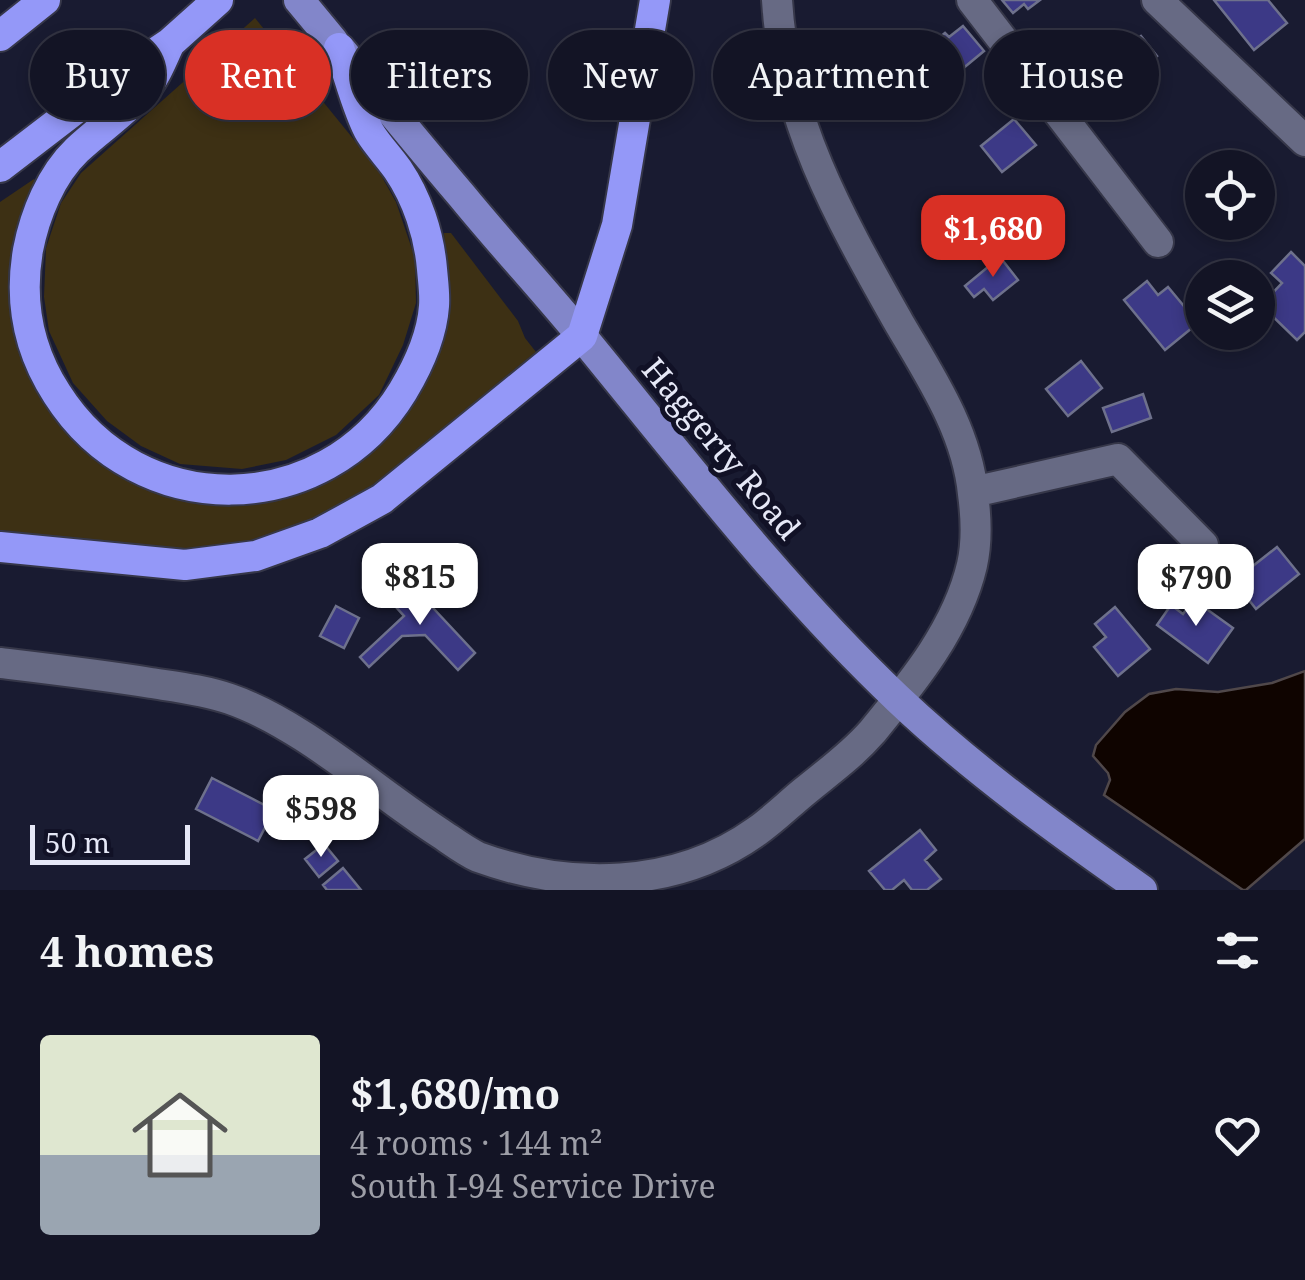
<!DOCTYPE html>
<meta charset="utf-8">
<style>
body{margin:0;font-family:"Noto Serif",serif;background:#1c1d2d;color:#f1f3f6;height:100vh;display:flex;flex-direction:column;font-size:38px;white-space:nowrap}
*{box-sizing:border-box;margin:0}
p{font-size:32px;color:#9d9ea7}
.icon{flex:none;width:55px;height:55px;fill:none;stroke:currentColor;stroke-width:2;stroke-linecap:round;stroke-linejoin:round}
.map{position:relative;height:890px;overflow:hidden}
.details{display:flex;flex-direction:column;background:#131425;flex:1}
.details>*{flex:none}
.banner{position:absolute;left:30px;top:30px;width:1245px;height:90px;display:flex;gap:20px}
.tools{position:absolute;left:1185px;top:150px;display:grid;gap:20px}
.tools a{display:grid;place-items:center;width:90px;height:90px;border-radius:50%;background:#131425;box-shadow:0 5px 15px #0003,0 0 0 2px #323342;font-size:50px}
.scale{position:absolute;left:30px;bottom:25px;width:160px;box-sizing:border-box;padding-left:10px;border:5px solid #e6e8f7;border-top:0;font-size:28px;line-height:35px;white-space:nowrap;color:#e6e8f7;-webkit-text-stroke:8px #111126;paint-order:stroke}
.price{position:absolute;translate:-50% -85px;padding:0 22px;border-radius:20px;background:#fff;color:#222;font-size:32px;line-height:65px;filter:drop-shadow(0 2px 5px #0008)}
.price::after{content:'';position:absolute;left:50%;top:60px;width:30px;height:22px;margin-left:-15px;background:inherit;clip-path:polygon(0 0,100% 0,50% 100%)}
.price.active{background:#d93025;color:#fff}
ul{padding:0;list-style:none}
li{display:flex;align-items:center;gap:30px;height:250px;padding:0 40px}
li+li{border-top:2px solid #323342}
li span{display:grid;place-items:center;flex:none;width:280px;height:200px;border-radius:10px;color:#555}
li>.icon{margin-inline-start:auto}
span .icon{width:120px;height:120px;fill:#fffc;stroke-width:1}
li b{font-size:42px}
h2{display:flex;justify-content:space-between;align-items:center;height:120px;padding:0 40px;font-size:42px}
.tag{padding:0 35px;border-radius:45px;background:#131425;box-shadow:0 5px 15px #0003,0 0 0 2px #323342;font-size:35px;line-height:90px}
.tag.active{background:#d93025;color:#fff}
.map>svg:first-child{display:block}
</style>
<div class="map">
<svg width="1305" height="890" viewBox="0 0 1305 890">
<rect width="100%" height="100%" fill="#191b31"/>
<path fill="#3d3014" d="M255 18 377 168 396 202 415 258 416 303 403 345 379 395 336 435 286 460 242 469 180 464 141 446 107 421 73 383 49 331 44 297 46 248 61 203 81 173Z
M34 179 37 184 29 369 74 438 119 474 188 498 380 443 447 288 444 233H451L518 321 525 338 536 352 390 472 359 495 325 515 286 530 237 544 201 549 166 550 0 530V202Z"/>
<path fill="#0f0400" stroke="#50484a" stroke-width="2.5" d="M1305 671V839L1246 890H1243L1104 795 1110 780 1108 773 1093 756 1096 745 1125 712 1149 694 1176 689 1218 692 1272 683Z"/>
<path fill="#3c3986" stroke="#6e718c" stroke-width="2.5" d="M1002 0H1040L1028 9 1024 4 1013 13Z
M1214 0H1268L1287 23 1254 50Z
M963 26 984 51 943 85 918 55 945 33 949 37Z
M1141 36 1157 56 1129 79 1113 59Z
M1014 119 1036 145 1002 172 981 146Z
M990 234 998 241 991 249 983 242Z
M1291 252 1305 266V332L1297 340 1261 305 1282 283 1271 273Z
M1000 257 1018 280 993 300 984 289 974 297 965 286Z
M1147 281 1158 295 1168 287 1198 323 1165 350 1124 300Z
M1081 361 1102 388 1068 416 1046 389Z
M1143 394 1151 418 1112 432 1103 408Z
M1277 547 1299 574 1256 609 1234 581Z
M406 579 475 653 458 670 425 635 402 636 369 667 360 657 404 616 387 597Z
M1194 600 1233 628 1208 663 1157 625 1171 605 1183 614Z
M336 606 359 618 344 648 320 636Z
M1115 607 1150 649 1118 676 1094 647 1106 637 1095 624Z
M212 778 274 810 258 841 196 809Z
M920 830 936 850 925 860 941 879 927 890H912L904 880 892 890H885L869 871Z
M324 844 338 861 319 877 305 859Z
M343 868 361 890H327L323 885Z"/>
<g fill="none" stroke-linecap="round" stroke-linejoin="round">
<g stroke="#363749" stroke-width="34">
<path id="minor" d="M972 0 1158 242
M1157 0 1305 141
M973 492 1118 459 1203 545
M0 663C50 669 101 675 151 683 177 687 204 690 230 699 302 724 375 791 440 833 452 841 465 851 478 857 569 890 675 890 757 831 774 819 789 804 805 791 828 772 852 755 872 732 913 682 957 629 972 565 977 543 976 516 973 494 967 431 930 376 899 323 841 220 784 121 777 0"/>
</g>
<g stroke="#363749" stroke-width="34">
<path id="major" d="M299 0 333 41
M341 50C381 99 421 148 462 196 502 245 545 291 585 340 685 462 783 590 898 699 973 770 1058 831 1142 890"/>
</g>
<g stroke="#363749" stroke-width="34">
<path id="highway" d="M0 36 45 0
M170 43C163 57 156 77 145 89 126 112 99 129 77 150 51 175 35 214 28 250 19 302 29 351 57 394 139 523 324 521 403 391 418 366 432 335 434 306 435 294 433 281 432 269 429 234 417 198 398 170 389 157 378 146 370 133 358 113 348 72 339 48
M0 167 103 88 170 43 218 0
M0 547 185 565 256 556 320 533 382 499 582 336 617 225 655 0"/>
</g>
<use href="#minor" stroke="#676a84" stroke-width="30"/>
<use href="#major" stroke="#8286ca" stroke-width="30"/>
<use href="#highway" stroke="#9498f8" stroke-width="30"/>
</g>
<g text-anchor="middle" stroke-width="10" stroke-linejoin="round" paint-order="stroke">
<g font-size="32" fill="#e6e8f7" stroke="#111126">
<text transform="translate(721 449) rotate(50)" y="11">Haggerty Road</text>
</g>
</g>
</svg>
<div class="tools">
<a><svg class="icon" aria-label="locate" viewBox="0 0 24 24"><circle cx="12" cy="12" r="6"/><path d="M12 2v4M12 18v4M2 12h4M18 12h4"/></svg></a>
<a><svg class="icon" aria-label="layers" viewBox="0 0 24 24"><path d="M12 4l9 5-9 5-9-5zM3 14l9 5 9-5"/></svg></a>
</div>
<div class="scale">50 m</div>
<b class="price active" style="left:993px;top:280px">$1,680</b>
<b class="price" style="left:420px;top:628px">$815</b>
<b class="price" style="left:1196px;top:629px">$790</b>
<b class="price" style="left:321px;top:860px">$598</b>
<div class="banner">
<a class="tag">Buy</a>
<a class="tag active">Rent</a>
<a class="tag">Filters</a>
<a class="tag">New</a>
<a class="tag">Apartment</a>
<a class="tag">House</a>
</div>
</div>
<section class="details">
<h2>4 homes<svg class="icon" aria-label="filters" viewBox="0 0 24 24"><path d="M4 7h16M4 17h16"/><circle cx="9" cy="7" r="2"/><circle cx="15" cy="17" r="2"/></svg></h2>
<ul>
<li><span style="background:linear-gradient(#dfe7d0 60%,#9aa5b1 0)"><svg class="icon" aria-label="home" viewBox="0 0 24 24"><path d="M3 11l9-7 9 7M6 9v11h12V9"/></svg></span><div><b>$1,680/mo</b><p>4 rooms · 144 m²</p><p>South I-94 Service Drive</p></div><svg class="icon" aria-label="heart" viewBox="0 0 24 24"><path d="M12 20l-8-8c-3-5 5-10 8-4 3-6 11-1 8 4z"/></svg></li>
</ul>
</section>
